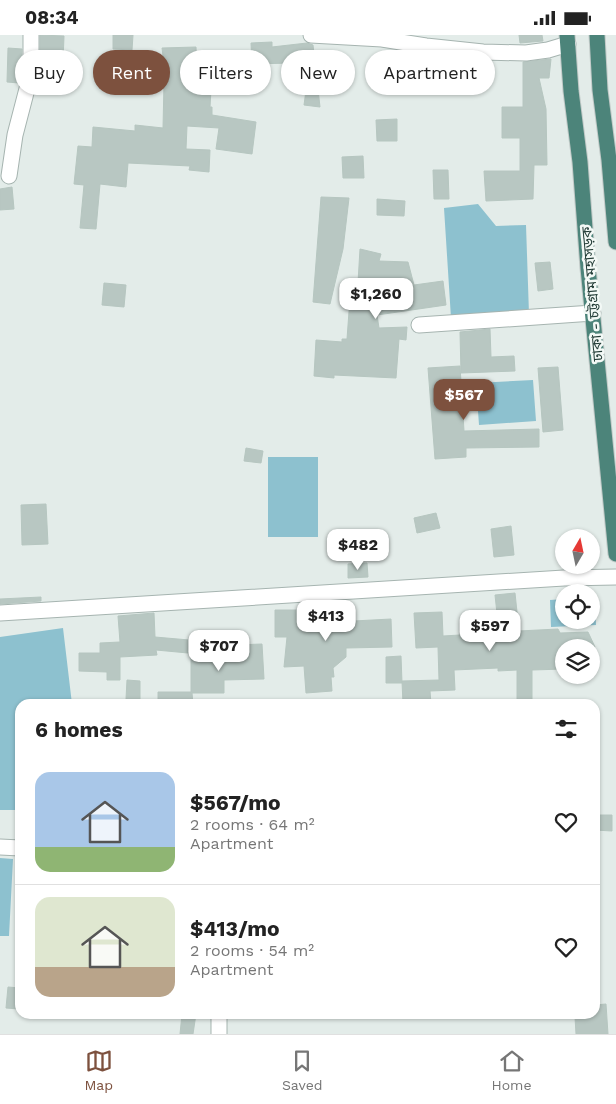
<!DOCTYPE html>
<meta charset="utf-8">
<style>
body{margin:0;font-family:"Work Sans","Noto Sans Bengali",sans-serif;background:#f6f6f6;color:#222;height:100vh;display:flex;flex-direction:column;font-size:19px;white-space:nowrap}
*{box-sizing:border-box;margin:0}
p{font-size:16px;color:#767676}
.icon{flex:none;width:28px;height:28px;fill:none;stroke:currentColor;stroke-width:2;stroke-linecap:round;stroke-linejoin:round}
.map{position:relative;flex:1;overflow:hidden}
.panel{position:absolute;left:15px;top:664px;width:585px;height:320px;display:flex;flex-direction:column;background:#fff;border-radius:15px;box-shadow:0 1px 4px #0004}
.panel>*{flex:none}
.top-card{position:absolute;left:15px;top:15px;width:586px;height:45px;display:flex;gap:10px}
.needle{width:32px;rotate:9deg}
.controls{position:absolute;left:555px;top:494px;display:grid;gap:10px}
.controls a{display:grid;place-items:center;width:45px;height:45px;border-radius:50%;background:#fff;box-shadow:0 1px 4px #0004;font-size:25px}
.price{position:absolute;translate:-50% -42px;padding:0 11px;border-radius:10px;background:#fff;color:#222;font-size:16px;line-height:32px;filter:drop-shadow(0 1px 2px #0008)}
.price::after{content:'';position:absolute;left:50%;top:30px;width:15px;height:11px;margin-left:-8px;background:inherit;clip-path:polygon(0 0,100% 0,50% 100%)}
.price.active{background:#7d513e;color:#fff}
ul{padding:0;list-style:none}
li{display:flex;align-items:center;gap:15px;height:125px;padding:0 20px}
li+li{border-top:1px solid #e0e0e0}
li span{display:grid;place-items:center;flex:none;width:140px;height:100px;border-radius:15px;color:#555}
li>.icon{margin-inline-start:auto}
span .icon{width:60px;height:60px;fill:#fffc;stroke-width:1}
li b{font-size:21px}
h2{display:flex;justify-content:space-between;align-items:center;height:60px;padding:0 20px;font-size:21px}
.pill{padding:0 18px;border-radius:22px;background:#fff;box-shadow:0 1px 4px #0004;font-size:18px;line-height:45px}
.pill.active{background:#7d513e;color:#fff}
.status{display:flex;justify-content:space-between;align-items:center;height:35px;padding:0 25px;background:#fff;direction:ltr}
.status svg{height:14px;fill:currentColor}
.tabs{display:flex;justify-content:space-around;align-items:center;height:70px;border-top:1px solid #e0e0e0;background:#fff;font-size:14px;color:#767676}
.tabs a{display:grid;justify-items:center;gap:2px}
.tabs .active{color:#7d513e}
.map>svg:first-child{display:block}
</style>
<div class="status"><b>08:34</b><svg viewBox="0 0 49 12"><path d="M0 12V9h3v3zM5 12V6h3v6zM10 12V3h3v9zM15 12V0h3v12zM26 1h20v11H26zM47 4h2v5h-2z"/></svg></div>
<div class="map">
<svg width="616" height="999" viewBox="0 0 616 999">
<rect width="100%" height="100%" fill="#e3ece9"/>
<path fill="#8dc1cf" d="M478 169 496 191 526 190 529 279 451 283 444 173Z
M533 345 536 386 479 390 476 348Z
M268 422H318V502H268Z
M591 563H595L596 590 551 592 550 565 564 564V585H591Z
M63 593 72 669H20V775H0V602Z
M0 823 13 824 9 901H0Z"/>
<path fill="#b8c7c2" stroke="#b6c6c0" d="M40 0 64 1 63 26H65L64 47 38 46 40 22Z
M113 0H133L132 15 113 14Z
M519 0H542L543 6 520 8Z
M272 7V12L307 8 313 10 320 72 304 70 307 48 294 49 292 28 252 29 251 8Z
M196 12 197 36 212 37 210 72H212V80L256 87 252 119 216 114 219 93 187 91 186 114 210 115 209 137 189 135 190 131 128 128 126 152 100 149 96 194 80 193 84 150 74 149 78 111 92 112 93 92 135 96V90L163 93 164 48H155V42L120 40 121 19 163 21 162 13Z
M8 13 22 14 19 48 7 47Z
M551 24 549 43H539L546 74 547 130H534L533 164 486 166 484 136H520V103H502V72H523V27Z
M397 84V106H377L376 85Z
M363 121 364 143H343L342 122Z
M433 135H448L449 164H434Z
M12 152 14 174 0 175V154Z
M321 162 349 163 343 214 330 269 313 267Z
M377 164 405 166 404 181 377 180Z
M360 214 381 219 379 226 408 227 414 250 443 246 446 270 377 280 379 293 407 292 406 305 399 304 396 343 334 340V343L314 341 316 305 342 307V304H347L350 263 357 264Z
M550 227 553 254 538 256 535 228Z
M104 248 126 250 124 272 102 270Z
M490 294 491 322 514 321 515 336 461 338 460 297Z
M460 331 464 396 539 394V412L466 413V422L435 424 428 333Z
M558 332 563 395 543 397 538 333Z
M246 413 263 416 261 428 244 426Z
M46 469 48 509 22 510 21 470Z
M436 478 440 493 417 498 414 483Z
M511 491 514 520 494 522 491 494Z
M367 528 368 542 348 543V529Z
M515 558 519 596 558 594 560 598 588 597 595 612H564V634L532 635V669H517V635L498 636V633L454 635 455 655 430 656 431 669H403L402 646 439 645 438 612 416 613 414 578 442 577 443 601 494 598V597H499L495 560Z
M41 562V566L0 569V564Z
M275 575H335V587L391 584 392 612 346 613V622L333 633 334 642H331L332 656 306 658 304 631 284 632 287 602H275Z
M154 578 155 602 189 605 188 618 156 615 157 620 120 622V645H107V637L79 636V618H100V608L120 607 118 581Z
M262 609 264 644 224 645V658H192L193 669H158V657H191V617L235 616V610Z
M401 621 402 648H386V622Z
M127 645 140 646V664H126Z
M595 780H612V796L595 795Z
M8 952 20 953 19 974 6 973Z
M606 969 608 999H576L575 982H591V979H595V970Z
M182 979H196L193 999H180Z"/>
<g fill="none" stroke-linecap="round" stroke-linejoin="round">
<g stroke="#a6b4b0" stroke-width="17">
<path id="minor" d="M311 0 382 4 426 11 483 17 526 18 548 15 568 9
M9 141 15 100 28 50 31 22V0
M419 290 593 278
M0 578 564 543 616 542
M0 812 20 813
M219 999V979"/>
</g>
<g stroke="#c1c9c7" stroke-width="17">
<path id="trunk" d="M567 0 571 56 580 127 588 233 616 519
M597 0 600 55 609 125 616 207"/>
</g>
<use href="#minor" stroke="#fff" stroke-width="15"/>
<use href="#trunk" stroke="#4c847a" stroke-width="15"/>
</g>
<g text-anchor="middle" stroke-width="5" stroke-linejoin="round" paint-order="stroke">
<g font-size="14" fill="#233d37" stroke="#f3f9f6">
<text transform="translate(592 259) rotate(-95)" y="5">ঢাকা - চট্টগ্রাম মহাসড়ক</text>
</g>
</g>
</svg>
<div class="controls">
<a><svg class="needle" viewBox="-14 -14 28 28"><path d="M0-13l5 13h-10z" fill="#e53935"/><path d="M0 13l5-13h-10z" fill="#767676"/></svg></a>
<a><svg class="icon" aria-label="locate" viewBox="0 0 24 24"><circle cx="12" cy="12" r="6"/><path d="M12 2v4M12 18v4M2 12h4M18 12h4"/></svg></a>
<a><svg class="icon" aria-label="layers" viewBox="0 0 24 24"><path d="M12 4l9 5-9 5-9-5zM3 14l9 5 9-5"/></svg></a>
</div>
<b class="price" style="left:376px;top:285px">$1,260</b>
<b class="price active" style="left:464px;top:386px">$567</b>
<b class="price" style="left:358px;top:536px">$482</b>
<b class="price" style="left:326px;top:607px">$413</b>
<b class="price" style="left:490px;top:617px">$597</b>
<b class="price" style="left:219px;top:637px">$707</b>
<div class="top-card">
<a class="pill">Buy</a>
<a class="pill active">Rent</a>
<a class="pill">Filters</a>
<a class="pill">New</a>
<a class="pill">Apartment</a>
</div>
<section class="panel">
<h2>6 homes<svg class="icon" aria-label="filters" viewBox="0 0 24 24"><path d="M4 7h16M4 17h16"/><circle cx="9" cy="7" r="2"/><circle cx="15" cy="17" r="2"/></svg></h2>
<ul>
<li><span style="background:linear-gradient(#a9c7e8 75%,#8fb573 0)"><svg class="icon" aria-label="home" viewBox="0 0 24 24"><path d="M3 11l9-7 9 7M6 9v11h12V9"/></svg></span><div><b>$567/mo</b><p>2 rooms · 64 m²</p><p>Apartment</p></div><svg class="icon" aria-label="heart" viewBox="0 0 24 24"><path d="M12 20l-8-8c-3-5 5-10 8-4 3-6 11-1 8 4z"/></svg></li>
<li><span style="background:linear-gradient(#dfe7d0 70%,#b9a48a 0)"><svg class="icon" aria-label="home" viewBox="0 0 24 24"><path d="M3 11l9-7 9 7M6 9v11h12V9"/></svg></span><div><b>$413/mo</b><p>2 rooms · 54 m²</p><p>Apartment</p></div><svg class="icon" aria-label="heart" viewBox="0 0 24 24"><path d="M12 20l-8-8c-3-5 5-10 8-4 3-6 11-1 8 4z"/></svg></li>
</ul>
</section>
</div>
<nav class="tabs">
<a class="active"><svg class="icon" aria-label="map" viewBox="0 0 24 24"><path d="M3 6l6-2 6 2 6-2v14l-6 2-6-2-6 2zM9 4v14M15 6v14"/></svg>Map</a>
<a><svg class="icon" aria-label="saved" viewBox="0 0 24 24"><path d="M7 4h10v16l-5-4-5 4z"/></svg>Saved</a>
<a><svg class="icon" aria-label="home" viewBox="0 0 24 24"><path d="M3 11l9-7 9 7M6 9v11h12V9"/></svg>Home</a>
</nav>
